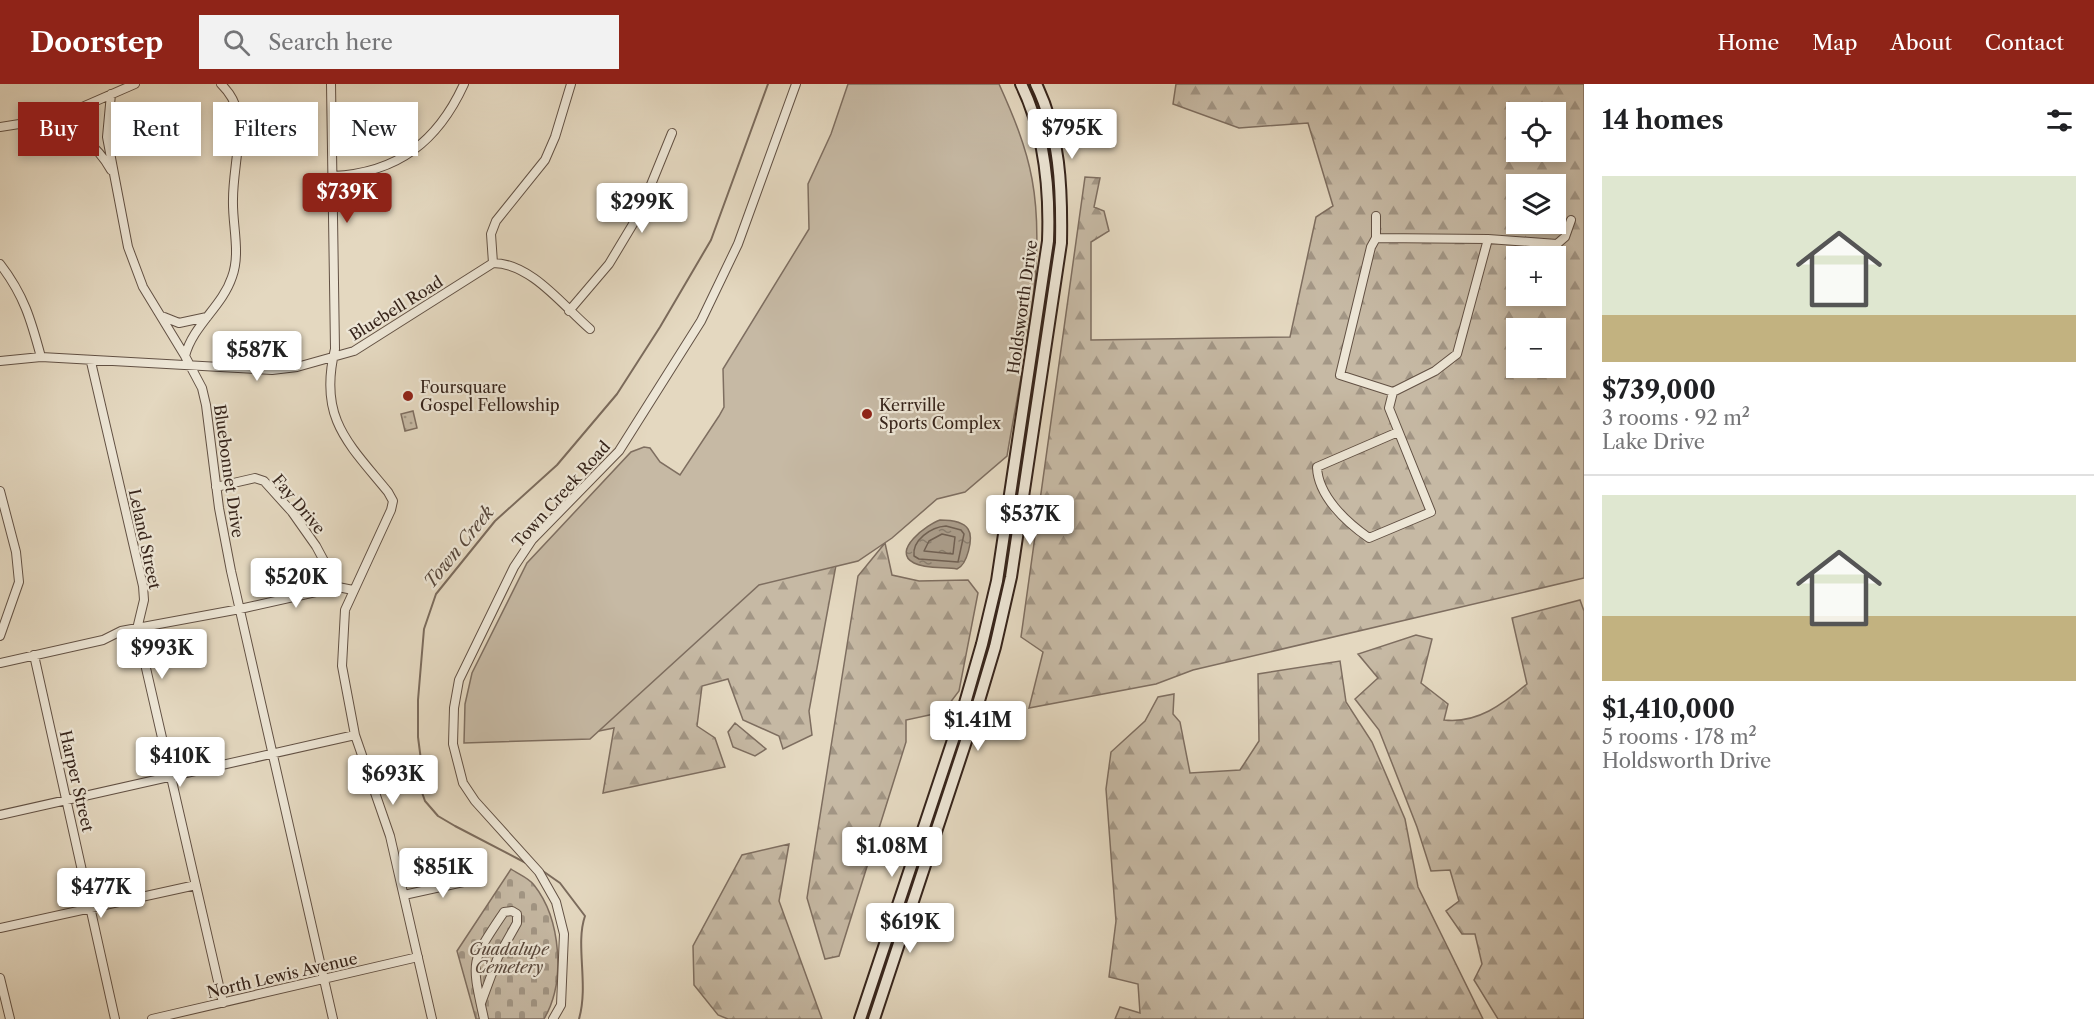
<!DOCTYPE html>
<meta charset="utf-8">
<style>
body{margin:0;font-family:"Libre Caslon Text",serif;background:#f2f2f2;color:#202124;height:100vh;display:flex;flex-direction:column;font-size:22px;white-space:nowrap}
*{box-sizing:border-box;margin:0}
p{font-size:20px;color:#757577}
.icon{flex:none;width:33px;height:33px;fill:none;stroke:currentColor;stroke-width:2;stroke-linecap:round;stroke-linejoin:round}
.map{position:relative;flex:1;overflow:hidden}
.panel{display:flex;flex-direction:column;background:#fff;width:510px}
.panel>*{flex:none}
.top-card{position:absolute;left:18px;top:18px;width:570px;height:54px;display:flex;gap:12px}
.fabs{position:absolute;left:1506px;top:18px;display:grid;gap:12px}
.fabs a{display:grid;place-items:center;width:60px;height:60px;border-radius:0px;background:#fff;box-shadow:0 3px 9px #0003;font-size:30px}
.price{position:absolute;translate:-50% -51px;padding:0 14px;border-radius:6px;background:#fff;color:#222;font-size:20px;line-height:39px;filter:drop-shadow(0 2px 3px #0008)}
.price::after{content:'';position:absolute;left:50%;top:36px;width:18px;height:14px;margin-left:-9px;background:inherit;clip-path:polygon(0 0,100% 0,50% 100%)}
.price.current{background:#8f2418;color:#fff}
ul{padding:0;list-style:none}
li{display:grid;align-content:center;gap:12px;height:318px;padding:0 18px}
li+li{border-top:2px solid #e0e0e0}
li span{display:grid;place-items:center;height:186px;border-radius:0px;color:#555}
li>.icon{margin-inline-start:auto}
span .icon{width:108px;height:108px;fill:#fffc;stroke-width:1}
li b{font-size:26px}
h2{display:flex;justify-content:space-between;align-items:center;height:72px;padding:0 18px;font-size:26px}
.chip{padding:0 21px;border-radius:0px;background:#fff;box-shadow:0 3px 9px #0003;font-size:21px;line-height:54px}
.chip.current{background:#8f2418;color:#fff}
header{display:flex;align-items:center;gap:36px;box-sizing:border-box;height:84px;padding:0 30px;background:#8f2418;color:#fff}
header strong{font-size:28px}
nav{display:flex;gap:33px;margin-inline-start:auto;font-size:21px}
.search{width:420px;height:54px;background:#f2f2f2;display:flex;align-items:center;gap:15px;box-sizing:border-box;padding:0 21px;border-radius:0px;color:#757577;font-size:22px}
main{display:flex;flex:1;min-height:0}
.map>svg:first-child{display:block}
</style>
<header>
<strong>Doorstep</strong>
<div class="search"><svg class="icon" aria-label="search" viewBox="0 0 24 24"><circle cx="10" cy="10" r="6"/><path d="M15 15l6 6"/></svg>Search here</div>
<nav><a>Home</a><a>Map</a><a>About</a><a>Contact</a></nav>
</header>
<main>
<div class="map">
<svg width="1584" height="935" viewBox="0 0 1584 935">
<defs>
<pattern id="green-dots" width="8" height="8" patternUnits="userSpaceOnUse" patternTransform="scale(1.5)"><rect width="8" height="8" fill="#c6b9a4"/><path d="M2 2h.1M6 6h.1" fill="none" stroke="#a29685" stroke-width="1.8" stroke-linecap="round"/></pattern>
<pattern id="forest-firs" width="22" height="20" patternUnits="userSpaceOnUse" patternTransform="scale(1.5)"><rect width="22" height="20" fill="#c6b9a4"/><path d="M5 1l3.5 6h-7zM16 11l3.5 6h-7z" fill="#a29685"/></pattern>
<pattern id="cemetery-stones" width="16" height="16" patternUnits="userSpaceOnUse" patternTransform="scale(1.5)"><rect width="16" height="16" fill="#c6b9a4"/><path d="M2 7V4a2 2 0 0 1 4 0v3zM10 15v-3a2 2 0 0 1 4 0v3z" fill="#a29685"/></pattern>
<pattern id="water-ripples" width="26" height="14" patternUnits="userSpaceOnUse" patternTransform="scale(1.5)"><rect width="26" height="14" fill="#a99b88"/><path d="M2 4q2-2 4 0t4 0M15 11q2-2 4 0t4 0" fill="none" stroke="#8a7e6e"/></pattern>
</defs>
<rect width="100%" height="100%" fill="#e4d8c0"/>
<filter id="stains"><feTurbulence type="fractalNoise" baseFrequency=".00333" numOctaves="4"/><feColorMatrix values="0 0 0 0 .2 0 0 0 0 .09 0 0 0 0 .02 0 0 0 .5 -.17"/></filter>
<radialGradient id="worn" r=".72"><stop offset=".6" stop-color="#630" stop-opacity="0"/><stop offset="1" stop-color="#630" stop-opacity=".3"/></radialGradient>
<path fill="url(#green-dots)" stroke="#7e6e60" stroke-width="1.5" d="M413 327 417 344 405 347 401 330Z"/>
<path fill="url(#forest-firs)" stroke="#7e6e60" stroke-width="1.5" fill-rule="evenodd" d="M1176 0H1584V494L1193 586 1156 600 1029 624 1043 568 1021 553 1085 93 1100 94 1094 123 1104 127 1109 147 1091 158V256L1290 253 1316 133 1333 122 1308 39 1239 44 1173 20ZM1516 28H1556V68H1516ZM1516 100H1556V140H1516ZM1516 172H1556V212H1516ZM1516 244H1556V284H1516Z
M841 454 809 627 812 651 783 665 779 652 743 636 728 595 702 602 697 642 715 654 725 683 603 709 614 644 569 653 610 570Z
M885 459 892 491 919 497 968 496 978 509 959 607 943 628 906 636V658L839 872 825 875 807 814 858 492Z
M1580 516 1584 527V935H1498L1474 896 1482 880 1475 850H1462L1446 827 1459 817 1450 786 1431 787 1417 743 1379 646 1355 615 1378 594 1358 570 1416 551 1432 555 1421 599 1448 620 1444 636C1477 640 1503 620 1527 600L1512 534Z
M1340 577 1346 618 1372 658 1405 735 1418 803 1483 935H1115L1120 923 1140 929 1138 900 1109 893 1116 837 1106 705 1111 668 1145 637 1158 613 1174 610 1173 630 1180 638 1190 689 1240 686 1259 657 1258 590Z
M735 639 766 665 755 672 733 663 728 648Z
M789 760 779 817 822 935H728L718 931 694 901 693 862 742 771Z"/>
<path fill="url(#cemetery-stones)" stroke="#7e6e60" stroke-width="1.5" d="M511 785C518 790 529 794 534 801 561 835 566 898 544 935H476L457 867Z"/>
<path fill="#c6b9a4" stroke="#7e6e60" stroke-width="1.5" d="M848 0H999C1013 31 1026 62 1032 95 1048 181 1021 286 1007 372L965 408 937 415 892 454 858 477 759 501 590 655 464 659 465 620 472 589 527 479 631 368 644 363 650 364 660 378 680 391 719 332 724 323 723 285 809 145 808 100 831 50Z"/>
<path fill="url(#water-ripples)" stroke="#7b6b5c" stroke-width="1.5" d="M940 436C948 436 963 437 968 445 974 454 967 481 957 485 945 483 925 485 914 479 890 467 928 440 940 436Z"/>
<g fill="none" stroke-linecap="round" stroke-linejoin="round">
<path stroke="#706052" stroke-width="1.5" d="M946 442 961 446 964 450 958 478 919 475 914 472C912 456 931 443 946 442Z
M942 450 955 453 953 470 924 467 929 457Z"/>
<path stroke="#7b6b5c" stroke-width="2" d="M526 779 455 742 438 732 425 717 419 700 422 684 418 653V616L424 545 436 510 495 437 557 381 617 310 660 243 711 156 768 0
M540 785 560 799 585 832C575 861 589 900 579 935"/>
<g stroke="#625144" stroke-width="10">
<path id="street" d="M221 0C229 8 235 16 237 28 242 56 233 87 233 115 232 140 241 169 232 193 222 223 193 241 185 272L202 304 206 321 219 424 231 487 333 935
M331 0 335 265C318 334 348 359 388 408L393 417 391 426 345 526 342 582 355 651 390 752 432 935
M111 10 107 53 128 163 143 203 185 272
M46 39C74 41 98 63 111 86
M0 43 57 34 135 0
M333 92C398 89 438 57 464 0
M1376 132V154L1371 163 1340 291 1393 308 1435 287 1457 270 1488 155
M1376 154 1488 155 1557 160 1565 153 1571 136
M493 179 491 150 496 137 545 76 555 53 571 0
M0 180C24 211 31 236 41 273
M569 227 609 180 639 130 672 49
M164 233 179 239 207 233
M0 277 41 273 272 286 297 283 354 267 493 179C531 179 563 222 590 245
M91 278 143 502 144 516 137 545 223 919
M1393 308 1389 324 1431 428 1369 454C1346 438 1318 412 1317 383L1398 348
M216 403 255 394 264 397 292 428 316 462 338 503
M0 407 16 468 19 498 0 552
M34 571 115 935
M0 579 103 556 121 547 240 525 338 503 353 506
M0 731 355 651
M404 811 477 795
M0 844 196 801
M0 894 10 935
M481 919 498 873 517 839V830L512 827 504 828C470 879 471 875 484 935
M152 935 418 873
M553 935 561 921 564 850 556 818 539 788 475 717 463 699 453 660 454 624 459 596 514 483 532 456 619 367 701 237 738 160 796 0"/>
</g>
<g stroke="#36241b" stroke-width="14">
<path id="secondary" d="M860 935 963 626 982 560 997 497 1048 157C1050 104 1045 49 1021 0
M874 935 975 630 995 563 1011 493 1061 159C1062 105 1060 49 1036 0"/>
</g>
<use href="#street" stroke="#ede6d6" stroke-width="8"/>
<use href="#secondary" stroke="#ede6d6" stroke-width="10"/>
</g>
<g fill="#8f2418" stroke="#ede6d6" stroke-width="2">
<circle cx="408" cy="312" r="6"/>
<circle cx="867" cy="330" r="6"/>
</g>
<g text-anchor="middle" stroke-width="4.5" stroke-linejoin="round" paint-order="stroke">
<g font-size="16" fill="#36241b" stroke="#ede6d6">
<text transform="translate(1022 223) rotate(-82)" y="6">Holdsworth Drive</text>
<text transform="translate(396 224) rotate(-32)" y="6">Bluebell Road</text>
<text transform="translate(229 387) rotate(82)" y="6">Bluebonnet Drive</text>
<text transform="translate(561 410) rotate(-48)" y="6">Town Creek Road</text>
<text transform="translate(299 420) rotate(50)" y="6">Fay Drive</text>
<text transform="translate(145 455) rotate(78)" y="6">Leland Street</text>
<text transform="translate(77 697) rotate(77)" y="6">Harper Street</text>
<text transform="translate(282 891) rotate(-13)" y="6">North Lewis Avenue</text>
</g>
<g font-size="16" fill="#36241b" stroke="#ede6d6" text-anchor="start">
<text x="420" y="309">Foursquare<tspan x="420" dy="18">Gospel Fellowship</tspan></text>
<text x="879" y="327">Kerrville<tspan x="879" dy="18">Sports Complex</tspan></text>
</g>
<g font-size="16" font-style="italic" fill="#5a493d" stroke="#ede6d6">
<text x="509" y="871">Guadalupe<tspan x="509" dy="18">Cemetery</tspan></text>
</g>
<g font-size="18" font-style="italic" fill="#58483c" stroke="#ede6d6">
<text transform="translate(459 463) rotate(-51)" y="6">Town Creek</text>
</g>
</g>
<rect width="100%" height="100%" filter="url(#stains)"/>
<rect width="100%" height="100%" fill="url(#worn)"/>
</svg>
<div class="fabs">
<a><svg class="icon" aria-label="locate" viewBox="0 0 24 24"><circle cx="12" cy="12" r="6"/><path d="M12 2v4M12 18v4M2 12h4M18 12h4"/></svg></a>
<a><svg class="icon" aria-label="layers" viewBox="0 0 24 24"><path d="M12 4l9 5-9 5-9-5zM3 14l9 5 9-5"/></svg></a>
<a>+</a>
<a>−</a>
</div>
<b class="price" style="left:1072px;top:76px">$795K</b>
<b class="price current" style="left:347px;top:140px">$739K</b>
<b class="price" style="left:642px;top:150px">$299K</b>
<b class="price" style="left:257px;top:298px">$587K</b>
<b class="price" style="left:1030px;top:462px">$537K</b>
<b class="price" style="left:296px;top:525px">$520K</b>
<b class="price" style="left:162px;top:596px">$993K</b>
<b class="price" style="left:978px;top:668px">$1.41M</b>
<b class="price" style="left:180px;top:704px">$410K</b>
<b class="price" style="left:393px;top:722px">$693K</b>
<b class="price" style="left:892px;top:794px">$1.08M</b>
<b class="price" style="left:443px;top:815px">$851K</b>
<b class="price" style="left:101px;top:835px">$477K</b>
<b class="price" style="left:910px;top:870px">$619K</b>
<div class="top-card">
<a class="chip current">Buy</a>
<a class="chip">Rent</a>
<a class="chip">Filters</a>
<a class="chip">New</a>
</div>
</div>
<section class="panel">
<h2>14 homes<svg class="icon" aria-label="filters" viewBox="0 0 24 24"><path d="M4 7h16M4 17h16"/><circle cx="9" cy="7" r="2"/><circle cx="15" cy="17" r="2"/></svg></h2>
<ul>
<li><span style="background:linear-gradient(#dfe7d0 75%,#c2b280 0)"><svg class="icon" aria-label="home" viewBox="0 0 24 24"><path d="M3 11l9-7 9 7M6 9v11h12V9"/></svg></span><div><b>$739,000</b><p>3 rooms · 92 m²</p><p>Lake Drive</p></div></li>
<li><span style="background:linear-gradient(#dfe7d0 65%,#c2b280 0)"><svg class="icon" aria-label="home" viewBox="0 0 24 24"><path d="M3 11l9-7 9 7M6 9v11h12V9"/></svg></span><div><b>$1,410,000</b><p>5 rooms · 178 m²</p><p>Holdsworth Drive</p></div></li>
</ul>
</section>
</main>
